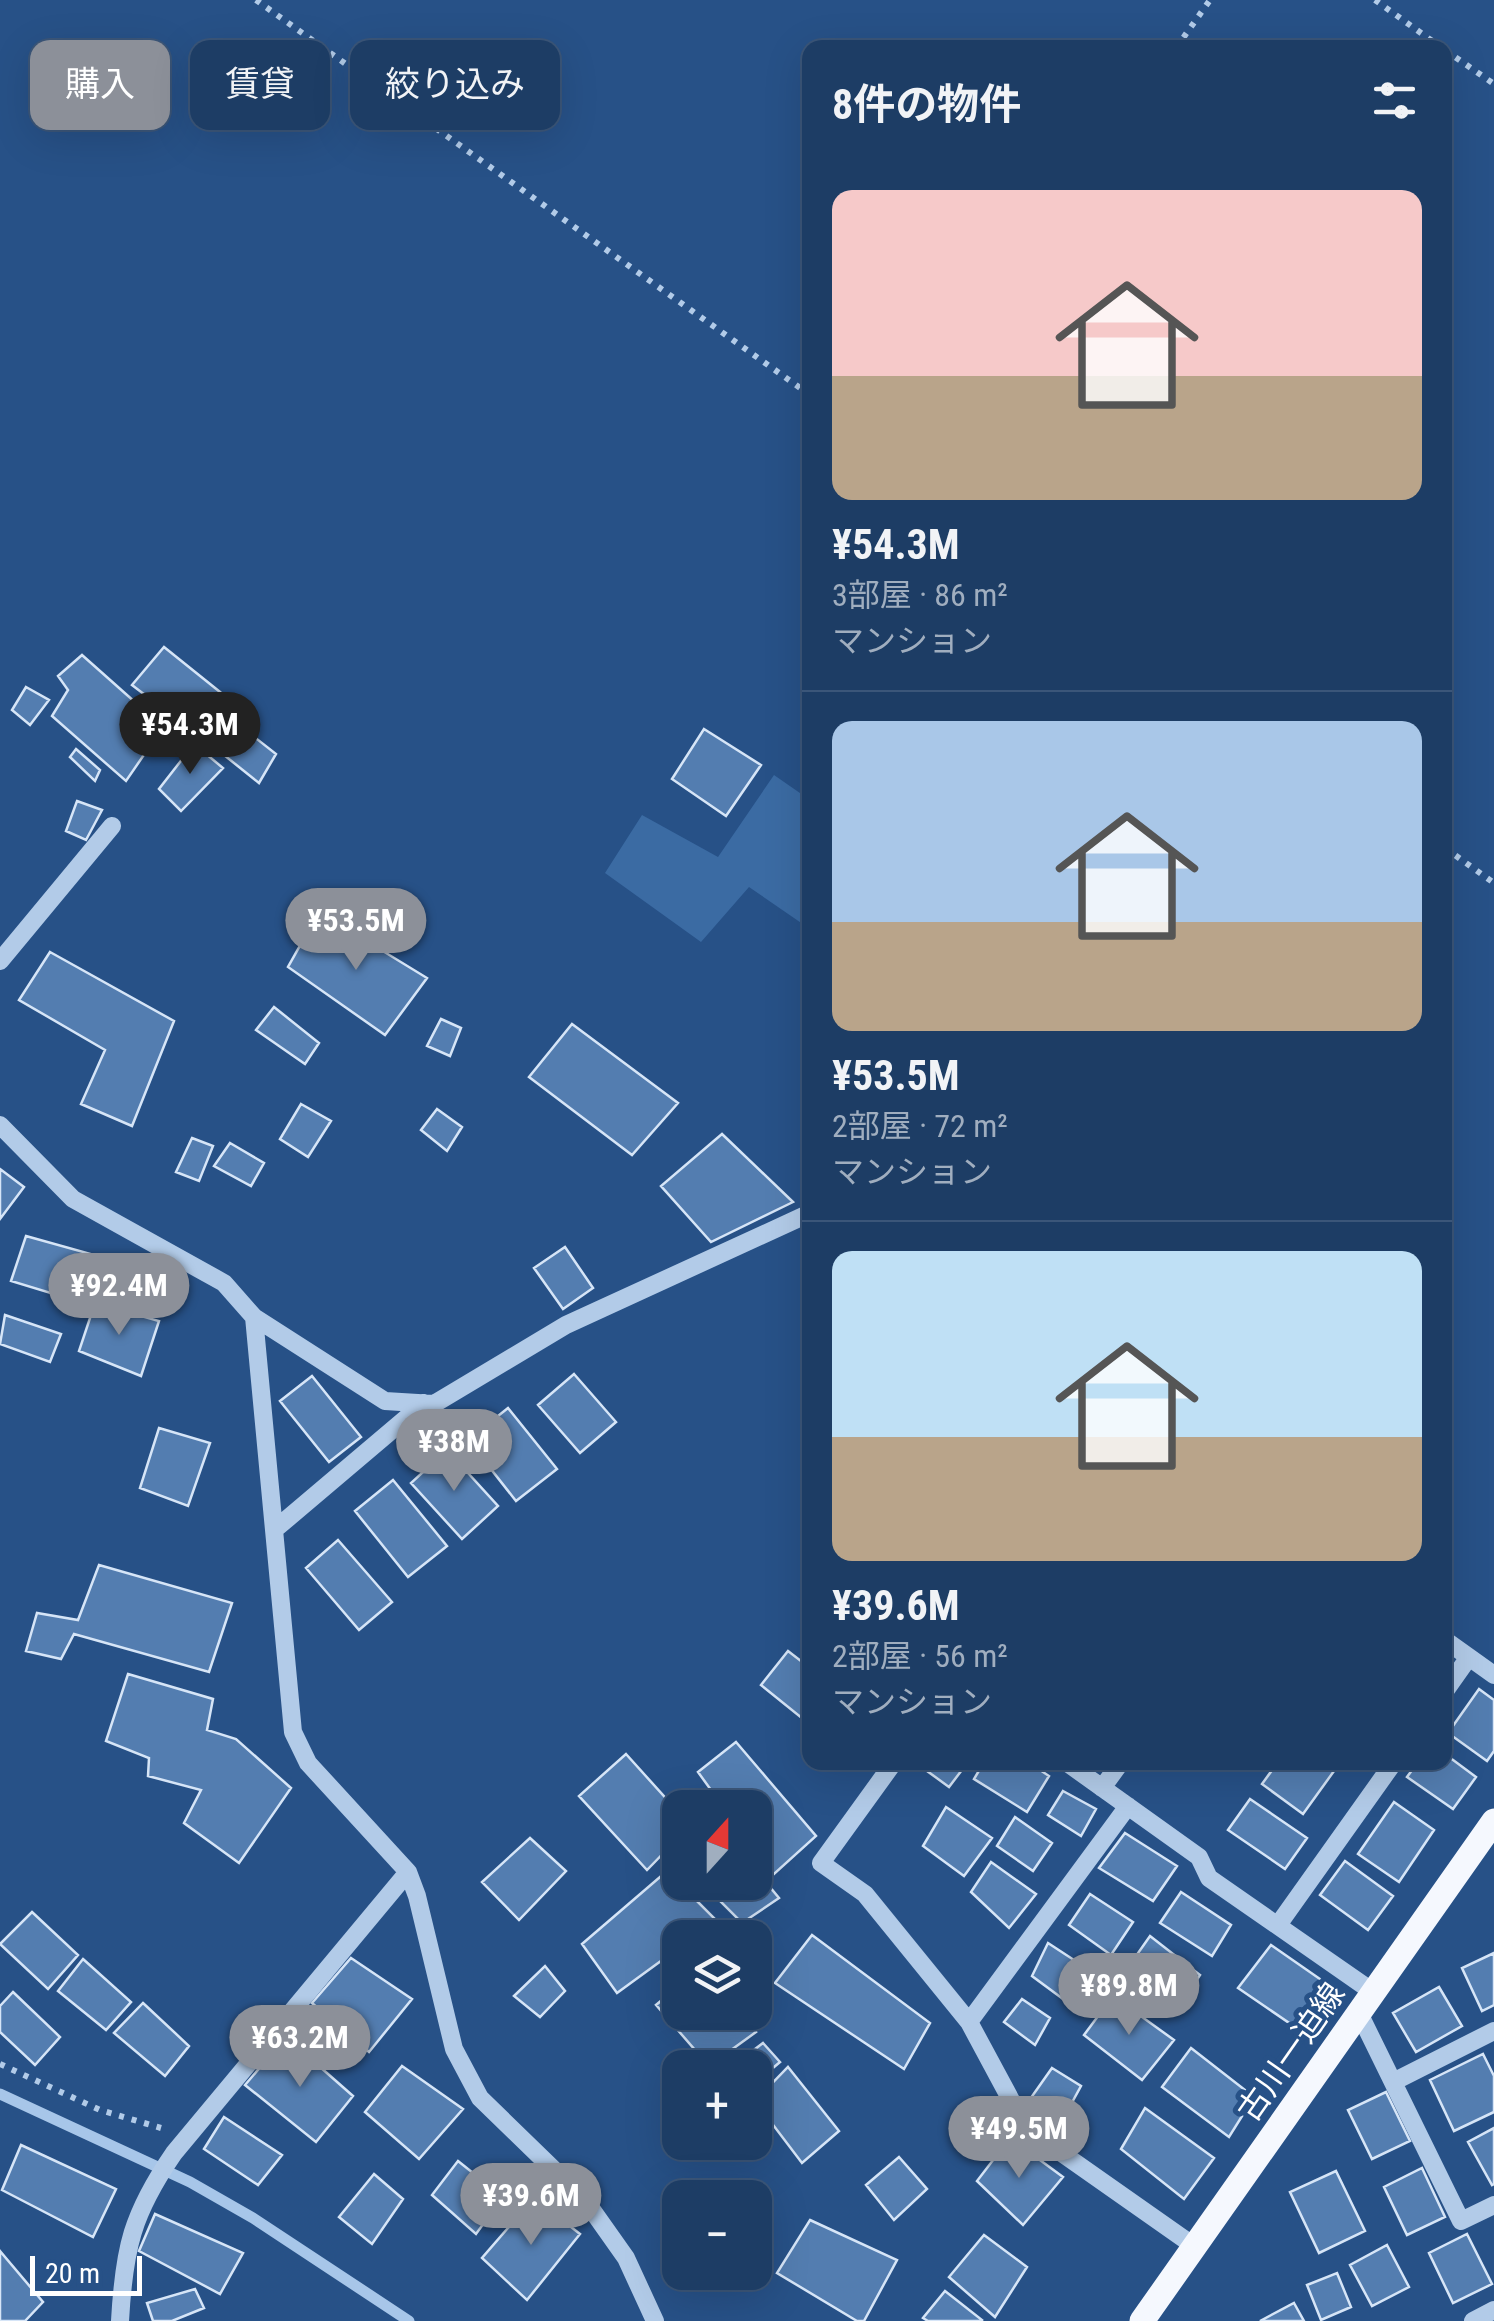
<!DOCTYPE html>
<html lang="ja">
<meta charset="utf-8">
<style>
body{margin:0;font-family:"Roboto Condensed","Noto Sans JP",sans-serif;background:#2a486e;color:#f1f3f6;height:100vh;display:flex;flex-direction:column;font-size:38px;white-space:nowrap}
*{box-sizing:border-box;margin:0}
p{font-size:32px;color:#a0aebf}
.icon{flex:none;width:55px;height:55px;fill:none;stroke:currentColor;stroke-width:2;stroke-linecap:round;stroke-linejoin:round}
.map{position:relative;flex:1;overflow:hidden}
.side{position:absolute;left:802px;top:40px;width:650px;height:1730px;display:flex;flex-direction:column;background:#1d3d65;border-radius:20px;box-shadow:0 10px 40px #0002,0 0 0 2px #3b5679}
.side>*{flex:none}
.guide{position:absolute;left:30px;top:40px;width:622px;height:90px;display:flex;gap:20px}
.needle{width:65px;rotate:21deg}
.fabs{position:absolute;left:662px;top:1790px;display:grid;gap:20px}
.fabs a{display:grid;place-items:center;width:110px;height:110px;border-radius:20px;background:#1d3d65;box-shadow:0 10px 40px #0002,0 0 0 2px #3b5679;font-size:50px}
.scale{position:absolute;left:30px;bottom:25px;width:112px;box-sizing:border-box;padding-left:10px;border:5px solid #fff;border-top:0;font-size:28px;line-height:35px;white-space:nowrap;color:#fff;-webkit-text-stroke:8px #275187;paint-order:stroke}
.price{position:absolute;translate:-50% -85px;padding:0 22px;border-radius:35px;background:#8c9099;color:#fff;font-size:32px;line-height:65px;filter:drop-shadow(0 2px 5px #0008)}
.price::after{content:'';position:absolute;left:50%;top:60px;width:30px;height:22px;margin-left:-15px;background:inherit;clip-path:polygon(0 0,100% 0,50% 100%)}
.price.selected{background:#222;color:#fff}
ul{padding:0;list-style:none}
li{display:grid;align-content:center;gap:20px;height:530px;padding:0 30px}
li+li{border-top:2px solid #3b5679}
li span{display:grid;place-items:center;height:310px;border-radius:20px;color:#555}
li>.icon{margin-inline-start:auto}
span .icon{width:180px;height:180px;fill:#fffc;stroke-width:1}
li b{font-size:42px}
h2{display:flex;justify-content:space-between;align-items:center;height:120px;padding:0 30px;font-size:42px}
.tag{padding:0 35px;border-radius:20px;background:#1d3d65;box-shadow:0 10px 40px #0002,0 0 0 2px #3b5679;font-size:35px;line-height:90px}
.tag.selected{background:#8c9099;color:#fff}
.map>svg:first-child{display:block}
</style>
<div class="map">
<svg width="1494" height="2321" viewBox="0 0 1494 2321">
<rect width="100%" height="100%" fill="#275187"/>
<path fill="#3b6ba3" d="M774 775 810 800V929L749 887 701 942 605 873 642 815 718 857Z"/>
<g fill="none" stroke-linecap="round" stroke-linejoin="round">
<path stroke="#a7c6e9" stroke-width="11" d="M0 2094 190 2182 253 2218 409 2321"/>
</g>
<path fill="#537db0" stroke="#d6e5f7" stroke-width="2.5" d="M164 647 220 692 198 718 179 721 132 685Z
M82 655 163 727 126 781 52 716 68 690 58 676Z
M26 687 49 700 30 725 12 710Z
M239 725 276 754 259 783 219 751Z
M704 729 761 765 726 816 672 779Z
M194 744 223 768 181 811 159 789Z
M76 749 100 770 95 781 70 757Z
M77 801 102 810 86 840 66 831Z
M319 912 427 978 385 1035 288 967Z
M50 952 174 1021 132 1126 81 1104 105 1050 19 1000Z
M274 1007 319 1043 305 1064 256 1030Z
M441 1019 461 1028 450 1056 427 1046Z
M572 1024 678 1103 632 1155 529 1077Z
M301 1104 331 1121 308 1157 280 1139Z
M437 1109 462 1127 447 1151 421 1130Z
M722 1134 793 1202 711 1242 661 1186Z
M192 1138 213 1146 199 1181 176 1172Z
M230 1143 264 1163 251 1186 214 1166Z
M0 1169 24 1187 0 1219Z
M26 1236 105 1258 90 1305 11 1281Z
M565 1247 593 1288 563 1309 534 1268Z
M95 1303 159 1321 141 1376 79 1351Z
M5 1315 61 1334 50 1362 0 1344Z
M574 1374 616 1422 580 1453 538 1405Z
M312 1376 361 1437 329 1462 280 1401Z
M508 1408 557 1469 516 1501 468 1440Z
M159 1428 210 1443 188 1506 140 1488Z
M447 1450 498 1506 462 1539 411 1483Z
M393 1480 447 1546 408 1577 355 1511Z
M338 1540 392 1602 359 1630 306 1568Z
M99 1565 232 1603 209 1672 74 1634 61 1659 26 1651 37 1613 78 1620Z
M788 1651 810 1668 808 1723 761 1685Z
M128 1674 213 1699 207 1730 236 1739 291 1788 239 1863 184 1823 201 1790 148 1776 149 1758 106 1741Z
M1479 1689 1494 1700V1751L1487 1761 1448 1733Z
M736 1742 816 1836 774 1874 755 1849V1808H724L698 1772Z
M626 1754 680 1814V1836L647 1870 579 1796Z
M1445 1754 1476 1777 1453 1809 1407 1777 1418 1762H1445Z
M926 1762H968L949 1787 923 1768Z
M984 1762H1028L1049 1776 1027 1812 974 1779Z
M1278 1762H1321L1334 1771 1303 1814 1262 1784Z
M1063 1791 1096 1809 1081 1836 1048 1815Z
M1250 1799 1307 1838 1285 1869 1228 1830Z
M1394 1802 1434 1830 1399 1882 1358 1854Z
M946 1807 992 1838 964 1876 923 1846Z
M1015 1817 1052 1843 1033 1871 997 1846Z
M1125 1833 1177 1866 1153 1901 1099 1868Z
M530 1838 566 1871 519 1920 482 1882Z
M1345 1861 1393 1896 1368 1930 1320 1895Z
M991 1862 1036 1894 1009 1928 971 1892Z
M755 1869 779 1898 742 1923 705 1886 708 1882H755Z
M667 1871 717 1921 694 1938H680V1947L617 1993 582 1944Z
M1181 1892 1231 1925 1212 1956 1160 1923Z
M1090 1894 1133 1922 1111 1955 1069 1925Z
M32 1912 78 1955 48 1989 0 1944Z
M812 1935 930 2023 904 2069 775 1983Z
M1150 1936 1200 1975 1179 2007 1129 1966Z
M1048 1943 1106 1981 1082 2013 1032 1976Z
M1271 1945 1330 1986 1298 2029 1238 1988Z
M1494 1953V2005L1482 2011 1462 1968Z
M351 1958 412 1999 369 2052 312 2003Z
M83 1959 131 2002 106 2030 58 1991Z
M545 1966 565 1991 540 2017 514 1996Z
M680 1985V2012H740L756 2032 709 2066 656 2005Z
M1439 1987 1462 2026 1416 2052 1393 2013Z
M13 1992 60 2037 35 2065 0 2032V2006Z
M1113 1996 1174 2040 1142 2080 1084 2035Z
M1022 1999 1050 2018 1035 2045 1004 2022Z
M143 2003 189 2046 165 2076 114 2033Z
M286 2037 353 2096 316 2142 245 2085Z
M763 2043 780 2062 755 2083V2068H730Z
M1191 2048 1254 2097 1229 2137 1162 2087Z
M1483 2054 1494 2076V2112L1454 2131 1430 2080Z
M402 2066 463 2109 419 2159 365 2112Z
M788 2067 839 2131 802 2163 755 2101Z
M1052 2068 1081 2086 1058 2128 1028 2102Z
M1386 2092 1410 2141 1372 2159 1348 2110Z
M1145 2108 1214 2158 1184 2199 1121 2149Z
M224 2117 282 2155 258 2185 204 2149Z
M1494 2128V2184L1492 2185 1468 2142Z
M1010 2138 1063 2177 1023 2225 977 2181Z
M21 2145 116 2189 93 2237 2 2190Z
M899 2157 927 2189 894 2220 866 2185Z
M458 2161 503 2197 476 2234 432 2195Z
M1422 2168 1445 2217 1407 2235 1384 2187Z
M1336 2171 1365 2231 1319 2253 1290 2192Z
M374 2174 403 2199 372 2244 339 2217Z
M534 2198 580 2234 527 2300 482 2258Z
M155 2214 243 2253 220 2294 139 2251Z
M810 2220 897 2260 864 2321H857L777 2273Z
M1467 2234 1492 2284 1453 2303 1429 2253Z
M984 2235 1027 2267 995 2317 949 2277Z
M1387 2245 1409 2287 1372 2306 1350 2265Z
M0 2251 43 2302 25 2321H0Z
M1337 2273 1351 2307 1321 2320 1307 2285Z
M195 2289 204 2308 172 2321H153L147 2303Z
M945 2291 982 2320 981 2321H928L923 2318Z
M1294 2303 1304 2321H1260Z"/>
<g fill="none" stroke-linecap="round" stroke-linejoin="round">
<path stroke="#b2cbe8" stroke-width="6" stroke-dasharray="5 8" stroke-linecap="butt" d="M256 0 810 395
M1375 0 1442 48
M1176 48 1210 0
M1445 50 1494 84
M1445 848 1494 883
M0 2064 100 2110 161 2128"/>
<path stroke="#b2cbe8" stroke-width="18" d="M0 961 112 826
M0 1125 73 1199 224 1283 254 1317 293 1732 308 1763 408 1872 417 1896 454 2049 480 2098 585 2200 626 2258 655 2321
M254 1317 385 1401 434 1404 566 1325 810 1213
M274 1530 424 1403
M1445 1640 1494 1675
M1445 1691 1469 1657
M894 1762 821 1863 865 1894 969 2022 1026 2128 1194 2246
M1066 1762 1199 1857 1209 1878 1373 1992
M1102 1788 1121 1762
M1278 1925 1394 1762
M1359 2013 1461 2221 1494 2205
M969 2022 1128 1806
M1393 2082 1494 2031
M120 2321C124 2248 132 2214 174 2153L408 1872
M1473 2321 1494 2310"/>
<path stroke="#f5f8fe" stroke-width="25" d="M1142 2321 1494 1821"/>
</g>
<g text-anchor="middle" stroke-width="10" stroke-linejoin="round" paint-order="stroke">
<g font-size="32" fill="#fff" stroke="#275187">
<text transform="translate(1291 2052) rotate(-55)" y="11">古川一迫線</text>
</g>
</g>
</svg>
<div class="fabs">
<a><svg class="needle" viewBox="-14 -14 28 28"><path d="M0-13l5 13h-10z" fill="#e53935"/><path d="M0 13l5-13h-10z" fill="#a0aebf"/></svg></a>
<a><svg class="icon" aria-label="layers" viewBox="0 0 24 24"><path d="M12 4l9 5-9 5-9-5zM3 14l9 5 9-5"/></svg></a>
<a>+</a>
<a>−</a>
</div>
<div class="scale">20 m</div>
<b class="price selected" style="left:190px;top:777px">¥54.3M</b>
<b class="price" style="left:356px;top:973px">¥53.5M</b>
<b class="price" style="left:119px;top:1338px">¥92.4M</b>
<b class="price" style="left:454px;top:1494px">¥38M</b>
<b class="price" style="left:1129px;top:2038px">¥89.8M</b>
<b class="price" style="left:300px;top:2090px">¥63.2M</b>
<b class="price" style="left:1019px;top:2181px">¥49.5M</b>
<b class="price" style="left:531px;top:2248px">¥39.6M</b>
<div class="guide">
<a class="tag selected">購入</a>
<a class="tag">賃貸</a>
<a class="tag">絞り込み</a>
</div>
<section class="side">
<h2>8件の物件<svg class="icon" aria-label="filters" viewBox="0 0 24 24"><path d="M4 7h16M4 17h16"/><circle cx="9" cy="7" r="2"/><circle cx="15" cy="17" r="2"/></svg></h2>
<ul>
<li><span style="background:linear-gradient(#f6c9c9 60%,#b9a48a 0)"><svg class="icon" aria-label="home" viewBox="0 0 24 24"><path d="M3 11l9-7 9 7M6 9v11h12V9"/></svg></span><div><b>¥54.3M</b><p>3部屋 · 86 m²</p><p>マンション</p></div></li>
<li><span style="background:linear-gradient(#a9c7e8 65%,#b9a48a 0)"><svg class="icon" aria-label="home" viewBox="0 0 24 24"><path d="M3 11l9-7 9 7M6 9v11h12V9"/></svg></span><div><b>¥53.5M</b><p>2部屋 · 72 m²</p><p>マンション</p></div></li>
<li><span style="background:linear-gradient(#bfe0f5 60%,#b9a48a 0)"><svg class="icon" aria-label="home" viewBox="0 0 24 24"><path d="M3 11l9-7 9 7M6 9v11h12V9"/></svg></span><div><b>¥39.6M</b><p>2部屋 · 56 m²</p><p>マンション</p></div></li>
</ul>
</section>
</div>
